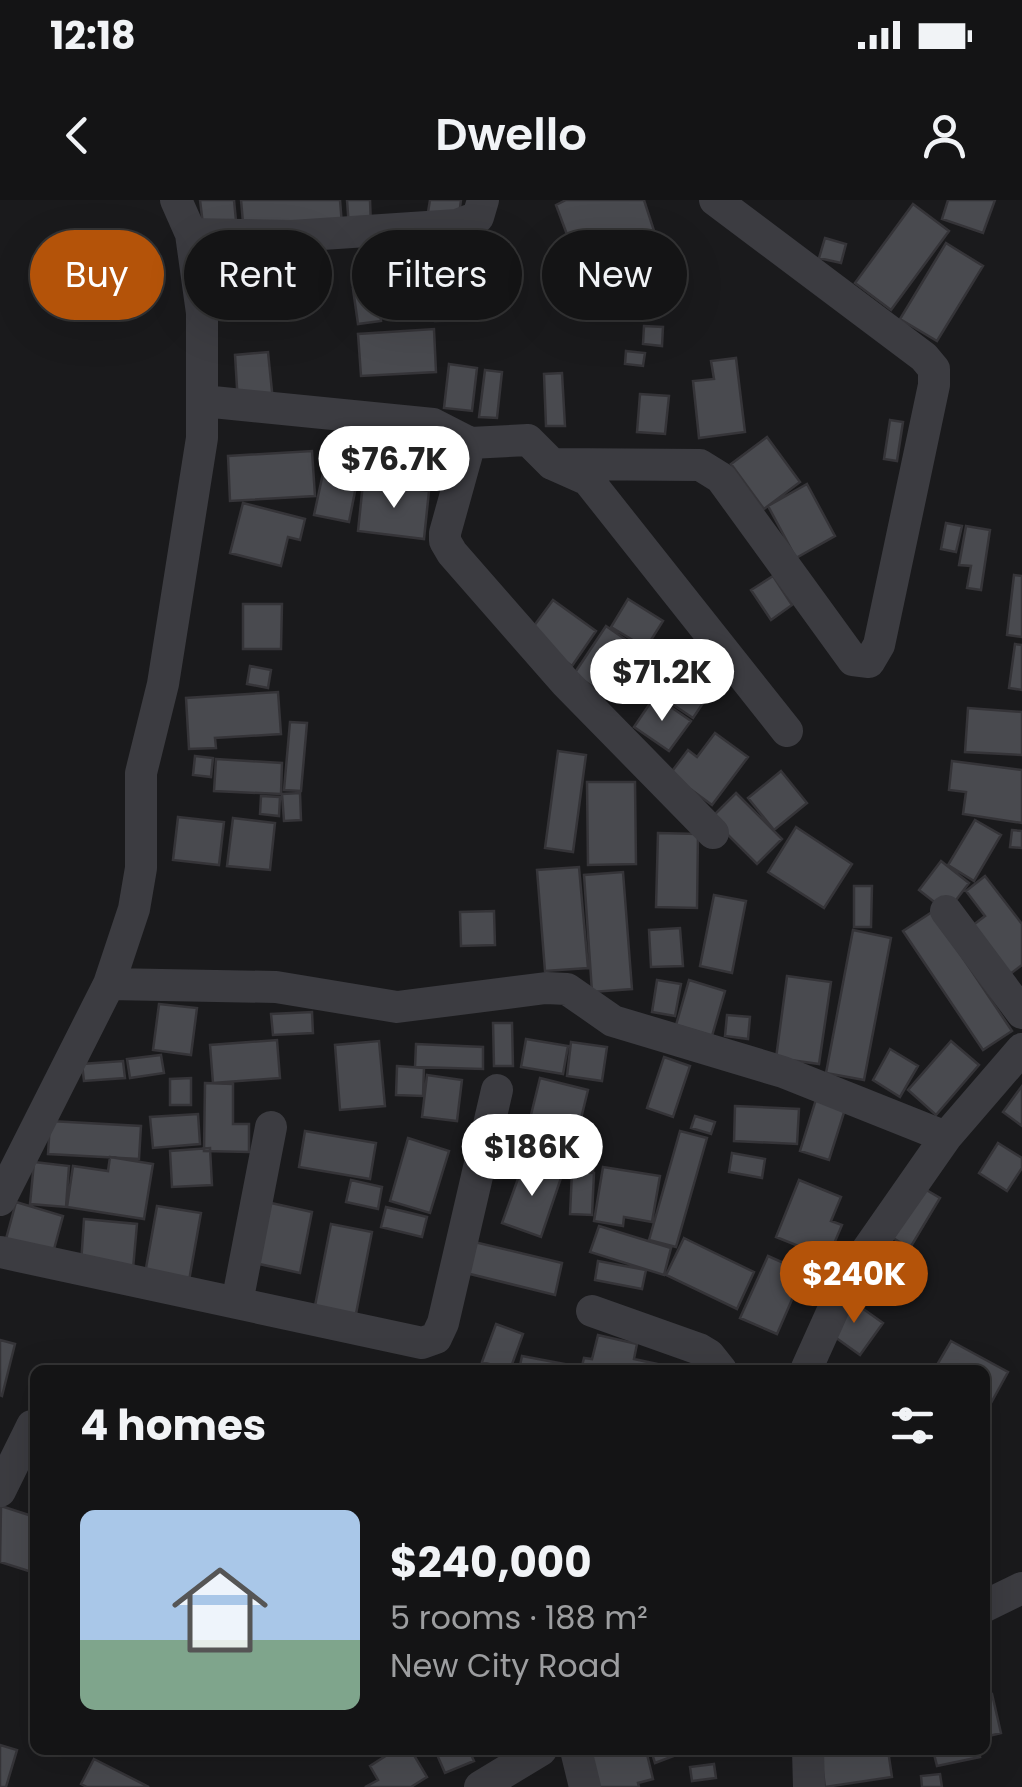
<!DOCTYPE html>
<meta charset="utf-8">
<style>
body{margin:0;font-family:Poppins,sans-serif;background:#1d1d1e;color:#f1f3f6;height:100vh;display:flex;flex-direction:column;font-size:38px;white-space:nowrap}
*{box-sizing:border-box;margin:0}
p{font-size:32px;color:#9d9ea0}
.icon{flex:none;width:55px;height:55px;fill:none;stroke:currentColor;stroke-width:2;stroke-linecap:round;stroke-linejoin:round}
.map{position:relative;flex:1;overflow:hidden}
.sheet{position:absolute;left:30px;top:1165px;width:960px;height:390px;display:flex;flex-direction:column;background:#141415;border-radius:15px;box-shadow:0 10px 40px #0002,0 0 0 2px #333334}
.sheet>*{flex:none}
.hud{position:absolute;left:30px;top:30px;width:962px;height:90px;display:flex;gap:20px}
.price{position:absolute;translate:-50% -85px;padding:0 22px;border-radius:35px;background:#fff;color:#222;font-size:32px;line-height:65px;filter:drop-shadow(0 2px 5px #0008)}
.price::after{content:'';position:absolute;left:50%;top:60px;width:30px;height:22px;margin-left:-15px;background:inherit;clip-path:polygon(0 0,100% 0,50% 100%)}
.price.on{background:#b45309;color:#fff}
ul{padding:0;list-style:none}
li{display:flex;align-items:center;gap:30px;height:250px;padding:0 50px}
li+li{border-top:2px solid #333334}
li span{display:grid;place-items:center;flex:none;width:280px;height:200px;border-radius:15px;color:#555}
li>.icon{margin-inline-start:auto}
span .icon{width:120px;height:120px;fill:#fffc;stroke-width:1}
li b{font-size:42px}
h2{display:flex;justify-content:space-between;align-items:center;height:120px;padding:0 50px;font-size:42px}
.pill{padding:0 35px;border-radius:45px;background:#141415;box-shadow:0 10px 40px #0002,0 0 0 2px #333334;font-size:35px;line-height:90px}
.pill.on{background:#b45309;color:#fff}
.status{display:flex;justify-content:space-between;align-items:center;height:70px;padding:0 50px;background:#141415;direction:ltr}
.status svg{height:28px;fill:currentColor}
header{display:flex;justify-content:space-between;align-items:center;height:130px;padding:0 50px;background:#141415;font-size:45px;font-weight:600}
.map>svg:first-child{display:block}
</style>
<div class="status"><b>12:18</b><svg viewBox="0 0 49 12"><path d="M0 12V9h3v3zM5 12V6h3v6zM10 12V3h3v9zM15 12V0h3v12zM26 1h20v11H26zM47 4h2v5h-2z"/></svg></div>
<header><svg class="icon" aria-label="back" viewBox="0 0 24 24"><path d="M15 5l-7 7 7 7"/></svg>Dwello<svg class="icon" aria-label="person" viewBox="0 0 24 24"><circle cx="12" cy="8" r="4"/><path d="M4 21q1-7 8-7t8 7"/></svg></header>
<div class="map">
<svg width="1022" height="1587" viewBox="0 0 1022 1587">
<rect width="100%" height="100%" fill="#1a1a1c"/>
<path fill="#494a4f" stroke="#353438" stroke-width="2.5" d="M200 0H234L236 21 203 25Z
M241 0H340L342 25 244 34Z
M347 0H370L371 26 349 28Z
M430 0H461L458 23 427 18Z
M566 0H644L658 43 644 53 648 64 625 74 621 66 598 75 595 67 581 72 556 5Z
M948 0H995L983 33 942 19Z
M913 4 949 31 891 110 855 83Z
M825 38 846 44 841 63 819 58Z
M946 43 983 66 937 141 900 119Z
M474 52 477 120 435 121 432 53Z
M376 86 381 121 358 124 353 89Z
M644 126 663 127 662 146 643 144Z
M434 129 436 172 361 176 358 134Z
M626 151 645 153 643 166 625 164Z
M268 152 273 201 238 204 235 155Z
M736 158 745 232 699 238 693 181 714 179 711 161Z
M449 164 477 168 472 211 444 208Z
M485 170 502 172 497 218 479 217Z
M562 173 565 226H546L544 174Z
M640 194 669 196 665 234 637 232Z
M890 220 903 222 897 261 884 259Z
M767 237 800 282 764 309 731 264Z
M312 251 315 296 230 301 228 256Z
M325 264 359 271 349 322 314 315Z
M363 283 429 291 424 339 358 331Z
M807 284 835 336 796 358 768 306Z
M243 303 305 319 300 340 288 337 281 366 230 353Z
M946 323 962 326 956 352 941 349Z
M966 326 990 330 981 390 967 388 971 366 959 365Z
M1014 375 1022 376V437L1007 435Z
M773 376 792 405 771 420 751 390Z
M628 399 663 421 646 448 611 427Z
M553 400 596 431 572 466 528 434Z
M243 404H282L281 449H243Z
M606 426 645 453 614 501 574 474Z
M1015 444 1022 445V490L1009 488Z
M676 464 713 488 693 518 657 494Z
M250 466 271 470 268 488 247 484Z
M278 492 281 534 215 538 216 548 189 549 186 498Z
M655 496 691 521 669 551 634 527Z
M968 508 1022 512V555L965 552Z
M290 522 307 523 301 591 284 590Z
M715 533 748 557 712 605 670 574 688 550 697 557Z
M558 551 586 555 573 652 545 648Z
M195 556 213 558 211 577 193 575Z
M216 559 282 563 281 594 214 591Z
M952 561 1022 570V623L963 614 966 592 949 590Z
M781 571 807 603 774 630 748 598Z
M587 582H635L636 664 588 665Z
M300 593 301 620 284 621 282 594Z
M736 593 782 639 757 664 711 618Z
M261 596 280 597 279 616 260 614Z
M178 617 224 622 219 665 173 660Z
M233 618 275 623 270 670 227 666Z
M975 620 1001 635 974 681 948 665Z
M796 627 852 664 824 708 768 672Z
M1012 630 1022 631V648L1010 647Z
M658 633 698 634 697 708 656 707Z
M941 661 969 683 947 712 919 690Z
M579 667 588 768 545 771 537 670Z
M623 672 632 789 592 792 584 675Z
M985 676 1022 724V765L1001 781 964 732 985 716 966 691Z
M854 686H872L871 727H854Z
M714 695 746 701 732 773 700 766Z
M494 711 495 745 461 746 460 712Z
M932 712 1012 831 983 850 903 731Z
M680 728 683 766 651 767 649 730Z
M853 730 891 738 864 880 826 873Z
M787 776 831 782 819 864 776 858Z
M657 780 681 784 675 816 652 812Z
M689 780 725 791 712 836 676 825Z
M159 804 197 808 191 855 153 850Z
M312 812 313 833 273 835 271 814Z
M727 815 750 817 748 839 725 836Z
M493 823H512L513 866H494Z
M526 839 568 846 563 874 521 867Z
M277 840 280 878 213 883 210 845Z
M379 841 385 906 340 910 335 845Z
M951 841 979 865 936 915 908 890Z
M571 842 607 847 602 881 567 876Z
M416 844 483 847V869L415 867Z
M890 849 918 866 900 897 873 880Z
M161 855 164 873 130 878 127 859Z
M664 857 690 866 673 917 647 908Z
M123 861 125 878 84 881 82 864Z
M397 866 424 868 423 896 396 895Z
M427 875 462 880 457 921 422 917Z
M191 878V905H170V879Z
M540 878 588 890 577 935 529 923Z
M205 883 233 884V924H249V952L204 951Z
M1022 886V926L1003 912Z
M818 893 847 903 829 960 800 951Z
M735 906 799 909 797 944 734 941Z
M198 914 200 944 153 948 150 917Z
M695 916 715 922 711 934 691 928Z
M50 921 141 926 139 959 48 954Z
M505 921 600 944 593 971 499 948Z
M305 931 376 943 370 979 299 967Z
M680 931 707 938 676 1047 649 1040Z
M408 938 449 951 430 1013 390 1001Z
M998 943 1022 958V968L1007 991 979 973Z
M210 948 212 985 172 987 170 951Z
M732 953 765 959 762 978 729 972Z
M110 957 153 964 144 1019 67 1007 73 966 108 971Z
M34 962 69 966 66 1007 30 1004Z
M524 962 562 975 541 1037 502 1023Z
M603 967 660 976 652 1022 624 1017 623 1026 594 1021Z
M572 972 594 973 592 1015 570 1014Z
M351 980 382 987 378 1009 346 1002Z
M799 980 841 997 831 1021 842 1025 828 1058 776 1037Z
M923 988 940 998 910 1048 893 1038Z
M262 1001 312 1012 300 1073 250 1062Z
M16 1002 63 1016 53 1053 6 1039Z
M157 1006 201 1013 187 1092 143 1085Z
M386 1007 427 1017 422 1037 381 1027Z
M84 1019 137 1024 133 1069 81 1064Z
M331 1024 372 1032 354 1124 313 1116Z
M599 1026 671 1048 664 1075 590 1052Z
M684 1038 754 1072 737 1109 666 1075Z
M466 1040 562 1063 555 1095 458 1071Z
M768 1056 804 1072 777 1134 740 1118Z
M598 1061 646 1070 642 1089 595 1080Z
M848 1098 883 1123 860 1155 825 1130Z
M496 1124 523 1134 510 1170 482 1162Z
M598 1135 637 1144 634 1159 662 1165 660 1170H581L584 1158 592 1159Z
M0 1140 15 1144 2 1196 0 1195Z
M951 1141 1008 1172 985 1214V1170H934Z
M522 1156 570 1165 569 1170H519Z
M1 1306 35 1317V1373L0 1362Z
M992 1494 1001 1533 985 1537V1496Z
M0 1545 17 1550 6 1587H0Z
M395 1550H411L427 1577 411 1587H365L378 1580 370 1566Z
M435 1550H469L474 1561 445 1573Z
M590 1550H646L653 1579 638 1583 639 1587H599Z
M651 1550H687V1551L655 1563Z
M820 1550H888L892 1577 825 1587Z
M933 1550H978L980 1557 937 1566Z
M94 1559 149 1587H87L81 1584Z
M714 1564 716 1578 692 1581 690 1567Z
M940 1574 942 1587H922L921 1576Z"/>
<g fill="none" stroke-linecap="round" stroke-linejoin="round">
<path stroke="#3c3c41" stroke-width="32" d="M191 34 292 36 457 25 478 17 483 0
M203 201 433 224 470 243 528 240 552 264 588 280 787 531
M470 243 445 333V341L452 353 565 482 713 633
M552 264 700 265 721 278 853 460 869 462 879 445 934 185V169L924 157 715 0
M946 711 1022 813
M109 784 276 787 397 807 546 788 567 789 613 821 783 872 946 937
M0 1000 109 784 134 709 141 668V573L163 484 202 238V113L191 34 176 0
M0 1052 422 1143 436 1138 443 1123 497 890
M237 1103 271 927
M592 1111 699 1149 709 1155 721 1170
M806 1170 847 1079 946 937 1022 849
M0 1291 32 1226
M985 1406 1022 1388
M576 1550 585 1587
M808 1550 809 1587
M480 1587 541 1550"/>
</g>
</svg>
<b class="price" style="left:394px;top:311px">$76.7K</b>
<b class="price" style="left:662px;top:524px">$71.2K</b>
<b class="price" style="left:532px;top:999px">$186K</b>
<b class="price on" style="left:854px;top:1126px">$240K</b>
<div class="hud">
<a class="pill on">Buy</a>
<a class="pill">Rent</a>
<a class="pill">Filters</a>
<a class="pill">New</a>
</div>
<section class="sheet">
<h2>4 homes<svg class="icon" aria-label="filters" viewBox="0 0 24 24"><path d="M4 7h16M4 17h16"/><circle cx="9" cy="7" r="2"/><circle cx="15" cy="17" r="2"/></svg></h2>
<ul>
<li><span style="background:linear-gradient(#a9c7e8 65%,#7fa58c 0)"><svg class="icon" aria-label="home" viewBox="0 0 24 24"><path d="M3 11l9-7 9 7M6 9v11h12V9"/></svg></span><div><b>$240,000</b><p>5 rooms · 188 m²</p><p>New City Road</p></div></li>
</ul>
</section>
</div>
